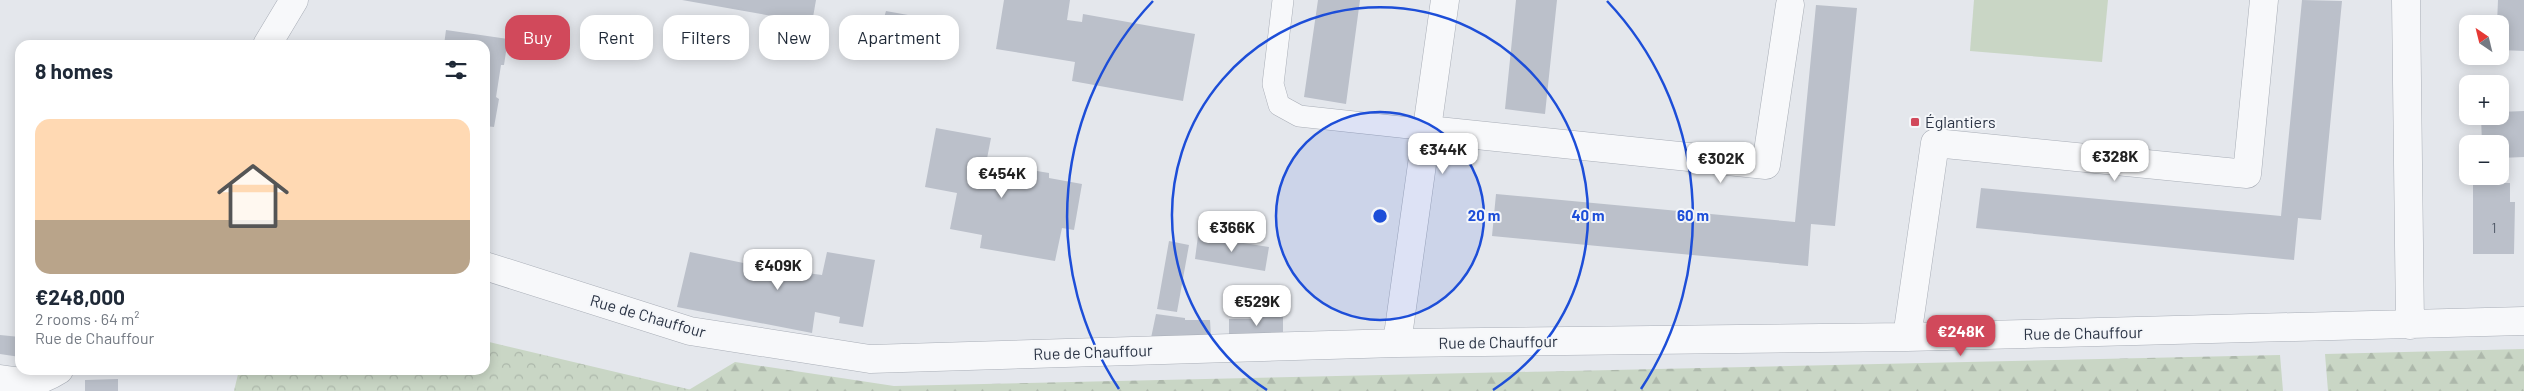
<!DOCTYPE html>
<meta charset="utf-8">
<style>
body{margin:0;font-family:Barlow,sans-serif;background:#f6f6f7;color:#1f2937;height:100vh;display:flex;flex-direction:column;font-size:19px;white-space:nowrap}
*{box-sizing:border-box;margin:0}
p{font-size:16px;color:#747a83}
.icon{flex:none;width:28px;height:28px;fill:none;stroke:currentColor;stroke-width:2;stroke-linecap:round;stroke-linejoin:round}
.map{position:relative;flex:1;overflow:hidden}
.panel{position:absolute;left:15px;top:40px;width:475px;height:335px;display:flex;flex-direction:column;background:#fff;border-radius:15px;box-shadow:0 2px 12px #0003}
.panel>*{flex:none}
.hud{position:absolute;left:505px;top:15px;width:475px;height:45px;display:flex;gap:10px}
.needle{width:32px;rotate:325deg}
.controls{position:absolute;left:2459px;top:15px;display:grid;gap:10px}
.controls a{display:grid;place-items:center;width:50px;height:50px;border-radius:10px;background:#fff;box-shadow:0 2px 12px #0003;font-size:25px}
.price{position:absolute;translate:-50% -42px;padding:0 11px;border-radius:10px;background:#fff;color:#222;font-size:16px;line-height:32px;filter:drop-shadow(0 1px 2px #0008)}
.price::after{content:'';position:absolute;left:50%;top:30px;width:15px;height:11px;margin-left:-8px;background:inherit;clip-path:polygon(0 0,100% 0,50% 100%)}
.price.selected{background:#d1495b;color:#fff}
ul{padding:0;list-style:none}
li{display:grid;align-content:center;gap:10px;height:265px;padding:0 20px}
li+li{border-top:1px solid #e0e1e3}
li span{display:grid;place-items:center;height:155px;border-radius:15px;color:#555}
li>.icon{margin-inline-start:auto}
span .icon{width:90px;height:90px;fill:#fffc;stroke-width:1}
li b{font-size:21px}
h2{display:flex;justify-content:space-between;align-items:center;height:60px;padding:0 20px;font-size:21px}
.chip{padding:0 18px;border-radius:15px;background:#fff;box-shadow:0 2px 12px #0003;font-size:18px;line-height:45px}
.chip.selected{background:#d1495b;color:#fff}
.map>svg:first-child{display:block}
</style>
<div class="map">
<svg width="2524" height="391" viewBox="0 0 2524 391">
<defs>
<pattern id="forest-firs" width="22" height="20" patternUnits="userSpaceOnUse" patternTransform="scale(1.25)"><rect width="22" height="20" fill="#c9d6c5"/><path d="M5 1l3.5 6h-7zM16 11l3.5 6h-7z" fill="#adb8ab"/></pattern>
<pattern id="park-crowns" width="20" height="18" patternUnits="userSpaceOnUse" patternTransform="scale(1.25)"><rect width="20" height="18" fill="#c9d6c5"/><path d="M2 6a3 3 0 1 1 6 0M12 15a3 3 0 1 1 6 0" fill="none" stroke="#adb8ab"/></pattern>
</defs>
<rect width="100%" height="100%" fill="#e4e7ec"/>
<path fill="#c9d6c5" d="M1974 0H2108L2102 62 1970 51Z"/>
<path fill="url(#forest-firs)" d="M2524 349V391H2328L2325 354Z
M2280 355 2283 391H687L735 362 894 386Z"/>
<path fill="url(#park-crowns)" d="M485 341 696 391H234L239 370H485Z"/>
<path fill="#bbc0ca" d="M682 0H816L812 23Z
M1004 0H1070L1067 20 1082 22 1083 14 1195 34 1183 101 1072 81 1075 62 996 49Z
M1318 0H1360L1346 104 1304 97Z
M1516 0H1557L1545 114 1505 109Z
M2302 0 2342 1 2321 220 2298 218 2294 260 1976 228 1981 188 2281 216Z
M2498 0H2524V51L2500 50V24H2497Z
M1816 5 1857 8 1835 226 1811 224 1808 266 1492 236 1496 194 1795 222Z
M886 11 908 15 905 25 883 21Z
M446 30 508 39 504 65H501L496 97 499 99 494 127 485 126V45H444Z
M2524 111V157L2500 158V144H2482L2481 116H2500V112Z
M936 128 991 138 984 174 991 176 990 184 1009 188 1013 167 1049 173V178L1082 184 1074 230 1062 228 1055 261 980 248 982 235 950 229 957 193 925 187Z
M2473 183H2510V202H2515L2514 254H2473Z
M1198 236 1269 247 1265 271 1195 259Z
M1169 241 1189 245 1177 312 1157 309Z
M690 252 763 267 822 275 827 252 875 260 863 327 839 323 840 317 815 312 812 333 677 307Z
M1156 314 1185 318V320H1210L1211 337 1151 338Z
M1255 317H1283V336H1229V319H1255Z
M0 335 20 337V357L0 354Z
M118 379V391H85V380Z"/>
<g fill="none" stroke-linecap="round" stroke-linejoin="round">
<g stroke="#a9aeb7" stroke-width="22">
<path id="service" d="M1283 0 1273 84 1279 105 1299 116 1428 130"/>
</g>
<g stroke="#a9aeb7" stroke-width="29">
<path id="minor" d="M2406 0 2410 325
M267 45 294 0
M1428 130 1766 165 1790 5
M485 266 690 331 870 359 1397 343 1907 337 2524 321
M1907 337 1935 143 2247 174 2264 0
M1397 343 1445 0
M0 379C25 383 37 384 59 370"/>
</g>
<use href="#service" stroke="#f7f8fa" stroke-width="21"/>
<use href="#minor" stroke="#f7f8fa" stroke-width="28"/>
</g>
<circle cx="1380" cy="216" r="104" fill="#1d4ed8" fill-opacity=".12"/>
<g fill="none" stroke="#1d4ed8" stroke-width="2.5">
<circle cx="1380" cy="216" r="104"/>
<path d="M1267 390A208 208 0 1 1 1493 390"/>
<path d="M1119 389A313 313 0 0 1 1153 1M1607 1A313 313 0 0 1 1641 389"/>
</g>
<rect fill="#d1495b" stroke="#f4f6f9" stroke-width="2" x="1910" y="117" width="10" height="10" rx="2.5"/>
<g text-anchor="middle" stroke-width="4" stroke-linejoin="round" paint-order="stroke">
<g font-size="14" fill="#4f5766">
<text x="2494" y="233">1</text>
</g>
<g font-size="16" fill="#2b3445" stroke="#f4f6f9" text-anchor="start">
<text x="1925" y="128">Églantiers</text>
</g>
<g font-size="16" fill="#2b3445" stroke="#f4f6f9">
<text transform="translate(648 316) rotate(16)" y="6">Rue de Chauffour</text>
<text transform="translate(2083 333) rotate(-1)" y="6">Rue de Chauffour</text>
<text transform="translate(1498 342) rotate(-1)" y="6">Rue de Chauffour</text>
<text transform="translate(1093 352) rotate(-2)" y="6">Rue de Chauffour</text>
</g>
</g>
<circle cx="1380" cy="216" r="8" fill="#1d4ed8" stroke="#f4f6f9" stroke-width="2.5"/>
<g font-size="15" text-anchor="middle" font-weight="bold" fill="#1d4ed8" stroke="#f4f6f9" stroke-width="4" stroke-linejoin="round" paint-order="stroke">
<text x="1484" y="221">20 m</text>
<text x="1588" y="221">40 m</text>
<text x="1693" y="221">60 m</text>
</g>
</svg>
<div class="controls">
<a><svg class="needle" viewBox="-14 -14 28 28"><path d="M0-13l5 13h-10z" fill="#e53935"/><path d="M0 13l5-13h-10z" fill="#747a83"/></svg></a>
<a>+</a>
<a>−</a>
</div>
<b class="price" style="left:1443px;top:175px">€344K</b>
<b class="price" style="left:2115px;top:182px">€328K</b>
<b class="price" style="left:1721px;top:184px">€302K</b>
<b class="price" style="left:1002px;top:199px">€454K</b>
<b class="price" style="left:1232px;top:253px">€366K</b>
<b class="price" style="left:778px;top:291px">€409K</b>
<b class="price" style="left:1257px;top:327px">€529K</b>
<b class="price selected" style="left:1961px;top:357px">€248K</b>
<div class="hud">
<a class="chip selected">Buy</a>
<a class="chip">Rent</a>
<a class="chip">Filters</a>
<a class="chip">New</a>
<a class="chip">Apartment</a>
</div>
<section class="panel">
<h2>8 homes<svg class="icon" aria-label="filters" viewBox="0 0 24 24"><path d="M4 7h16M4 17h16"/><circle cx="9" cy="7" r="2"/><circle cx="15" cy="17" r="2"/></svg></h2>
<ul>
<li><span style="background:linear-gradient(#ffd9b3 65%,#b9a48a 0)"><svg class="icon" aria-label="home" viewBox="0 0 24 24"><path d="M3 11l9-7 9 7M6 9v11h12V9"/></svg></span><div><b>€248,000</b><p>2 rooms · 64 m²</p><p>Rue de Chauffour</p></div></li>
</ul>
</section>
</div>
